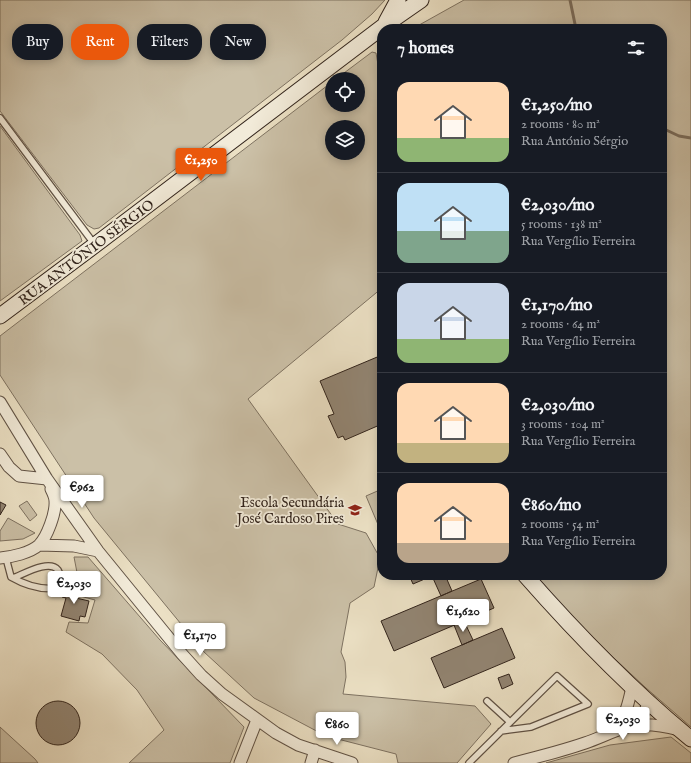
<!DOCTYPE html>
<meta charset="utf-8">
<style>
body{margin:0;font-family:"IM FELL English",serif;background:#20242c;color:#f1f3f6;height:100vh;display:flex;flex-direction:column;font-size:15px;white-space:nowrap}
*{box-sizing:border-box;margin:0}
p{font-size:13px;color:#9ea1a6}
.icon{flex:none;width:22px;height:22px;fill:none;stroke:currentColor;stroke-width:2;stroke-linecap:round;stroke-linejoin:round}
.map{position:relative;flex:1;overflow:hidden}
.sheet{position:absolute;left:377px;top:24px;width:290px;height:556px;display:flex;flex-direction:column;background:#171b24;border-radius:16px;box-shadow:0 2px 10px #0003}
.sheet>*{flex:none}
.hud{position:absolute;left:12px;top:24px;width:305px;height:36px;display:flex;gap:8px}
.fabs{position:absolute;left:325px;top:72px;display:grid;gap:8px}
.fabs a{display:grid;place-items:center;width:40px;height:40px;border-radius:50%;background:#171b24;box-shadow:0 2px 10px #0003;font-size:20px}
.price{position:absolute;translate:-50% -34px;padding:0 9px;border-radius:4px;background:#fff;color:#222;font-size:13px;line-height:26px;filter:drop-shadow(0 1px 2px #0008)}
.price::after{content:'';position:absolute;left:50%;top:24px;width:12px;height:9px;margin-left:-6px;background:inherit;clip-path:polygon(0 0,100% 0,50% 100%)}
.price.current{background:#ea580c;color:#fff}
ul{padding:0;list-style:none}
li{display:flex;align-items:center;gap:12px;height:100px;padding:0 20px}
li+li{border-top:1px solid #363941}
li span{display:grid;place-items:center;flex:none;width:112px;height:80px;border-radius:12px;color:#555}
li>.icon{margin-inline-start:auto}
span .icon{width:48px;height:48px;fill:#fffc;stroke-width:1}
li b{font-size:17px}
h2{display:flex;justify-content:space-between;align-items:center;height:48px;padding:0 20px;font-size:17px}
.tag{padding:0 14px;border-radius:16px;background:#171b24;box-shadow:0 2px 10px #0003;font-size:14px;line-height:36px}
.tag.current{background:#ea580c;color:#fff}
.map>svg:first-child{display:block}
</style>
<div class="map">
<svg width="691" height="763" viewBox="0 0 691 763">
<rect width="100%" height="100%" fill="#ebe0c4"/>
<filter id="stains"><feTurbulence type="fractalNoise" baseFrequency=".005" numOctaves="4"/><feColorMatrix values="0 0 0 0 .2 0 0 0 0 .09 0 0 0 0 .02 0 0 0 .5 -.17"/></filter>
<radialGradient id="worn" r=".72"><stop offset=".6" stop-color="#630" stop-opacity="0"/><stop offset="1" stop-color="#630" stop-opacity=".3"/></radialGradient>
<path fill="#cbc0a7" stroke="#7e7261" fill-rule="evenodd" d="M0 0H385L372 14 342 40 99 228 94 229 87 225 0 111Z
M464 0H691V727L646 688 601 646 539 582 533 575H662V29H412Z
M372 52 376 53 382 88V288L248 399 338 524 366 533 380 558 374 587 350 603 341 652 345 662 346 677 343 694 475 706 491 724 457 763H398L396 754 326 736 254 698 204 652 94 518 0 375V336L332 82V105H358V79H336ZM332 127H358V153H332Z
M0 126 80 235 82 241 0 301Z
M382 489V534L366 496Z
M27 501 37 515 30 521 19 506Z
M8 518 35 533 23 539 0 541V531Z
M74 557H88L160 640 244 727 230 763H129L164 730 137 690 102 654 66 632 69 622 88 623 95 600 80 596V588Z
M0 727 35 759 38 763H0Z
M671 737 691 753V763H546L610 745Z"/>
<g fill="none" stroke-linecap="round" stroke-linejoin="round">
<path stroke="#7b6e5e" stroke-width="3" d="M570 0 576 29
M662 128 679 136 691 138"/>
</g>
<path fill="#928573" stroke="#31231b" d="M382 355V424L345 440 343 436 338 438 328 416 334 414 320 381Z
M0 502 6 505 0 515Z
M409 575H434L413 584Z
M434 575H445L452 591 441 596 432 576Z
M481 579 494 608 394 651 381 621Z
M64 587 78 591 76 598 89 601 85 617 80 616 79 621 61 616 66 598 62 597Z
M464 621 473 640 462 645 454 625Z
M502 628 515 658 444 688 431 658Z
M509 674 513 684 502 689 498 678Z
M36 723a22 22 0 1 1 44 0a22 22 0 1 1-44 0Z"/>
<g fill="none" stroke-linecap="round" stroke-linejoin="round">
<g stroke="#605245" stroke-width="8">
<path id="lane" d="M0 118 95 245
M6 558 11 577C25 585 40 590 56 588 60 582 62 576 58 570 49 559 24 574 13 578
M487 701 510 722
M469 763 557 676 588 704 531 727 501 731"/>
</g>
<g stroke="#605245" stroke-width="13">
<path id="street" d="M0 402 47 479 98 551 182 654 201 675 222 694 276 733 298 745 352 763
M0 454 9 467 19 476 47 479
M39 545 74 546 98 551
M0 558C12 557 30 553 39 545 47 537 56 513 55 501 55 497 53 493 51 489
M631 726 642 716 649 703
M610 732C626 716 627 710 632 687
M240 763 257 720
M311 763 315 750
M514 763C538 757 562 751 585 743 600 738 615 730 631 726 647 723 664 726 679 730"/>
</g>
<g stroke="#31231b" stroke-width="17">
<path id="secondary" d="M386 22 398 0
M0 316 95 245 385 25 421 0
M525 575C576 633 631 690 691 739"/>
</g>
<use href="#lane" stroke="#f2ebd9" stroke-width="5.5"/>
<use href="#street" stroke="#f2ebd9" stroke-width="11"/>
<use href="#secondary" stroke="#f2ebd9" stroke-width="15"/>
</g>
<defs>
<g id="school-bare" transform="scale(1.08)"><path d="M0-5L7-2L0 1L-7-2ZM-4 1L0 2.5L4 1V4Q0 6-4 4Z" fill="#8f2418" stroke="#f2ebd9" stroke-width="2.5" paint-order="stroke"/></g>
</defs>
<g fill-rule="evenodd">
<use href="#school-bare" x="355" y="510"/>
</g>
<g text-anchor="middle" stroke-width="3.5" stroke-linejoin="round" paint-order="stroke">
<g font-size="14" fill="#31231b" stroke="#f2ebd9">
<text transform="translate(86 252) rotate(-37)" y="5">RUA ANTÓNIO SÉRGIO</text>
</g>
<g font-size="14" fill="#31231b" stroke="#f2ebd9" text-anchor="end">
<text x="344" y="507">Escola Secundária<tspan x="344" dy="16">José Cardoso Pires</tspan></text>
</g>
</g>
<rect width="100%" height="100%" filter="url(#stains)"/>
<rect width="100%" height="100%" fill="url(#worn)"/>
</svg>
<div class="fabs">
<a><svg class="icon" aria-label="locate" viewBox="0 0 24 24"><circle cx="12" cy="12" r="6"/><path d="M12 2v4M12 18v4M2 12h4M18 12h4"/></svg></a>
<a><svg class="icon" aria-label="layers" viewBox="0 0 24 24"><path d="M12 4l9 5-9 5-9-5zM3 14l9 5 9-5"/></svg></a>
</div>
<b class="price current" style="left:201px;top:182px">€1,250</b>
<b class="price" style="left:82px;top:509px">€962</b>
<b class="price" style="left:74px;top:605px">€2,030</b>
<b class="price" style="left:463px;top:633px">€1,620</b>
<b class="price" style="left:200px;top:657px">€1,170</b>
<b class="price" style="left:623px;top:741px">€2,030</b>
<b class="price" style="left:337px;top:746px">€860</b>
<div class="hud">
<a class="tag">Buy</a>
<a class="tag current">Rent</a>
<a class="tag">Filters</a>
<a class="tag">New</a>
</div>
<section class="sheet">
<h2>7 homes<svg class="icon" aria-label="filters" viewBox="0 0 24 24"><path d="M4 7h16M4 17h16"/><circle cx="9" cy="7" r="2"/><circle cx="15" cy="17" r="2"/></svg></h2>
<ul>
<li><span style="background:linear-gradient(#ffd9b3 70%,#8fb573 0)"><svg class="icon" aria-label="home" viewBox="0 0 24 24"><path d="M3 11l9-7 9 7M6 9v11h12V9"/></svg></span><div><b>€1,250/mo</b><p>2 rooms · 80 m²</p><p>Rua António Sérgio</p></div></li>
<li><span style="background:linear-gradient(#bfe0f5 60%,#7fa58c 0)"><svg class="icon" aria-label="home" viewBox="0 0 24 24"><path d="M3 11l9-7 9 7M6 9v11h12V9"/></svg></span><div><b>€2,030/mo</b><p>5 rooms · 138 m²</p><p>Rua Vergílio Ferreira</p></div></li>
<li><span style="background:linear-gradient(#c9d6e8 70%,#8fb573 0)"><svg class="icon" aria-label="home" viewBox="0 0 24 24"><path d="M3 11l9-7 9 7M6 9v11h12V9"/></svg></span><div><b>€1,170/mo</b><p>2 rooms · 64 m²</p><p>Rua Vergílio Ferreira</p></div></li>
<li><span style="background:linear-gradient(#ffd9b3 75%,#c2b280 0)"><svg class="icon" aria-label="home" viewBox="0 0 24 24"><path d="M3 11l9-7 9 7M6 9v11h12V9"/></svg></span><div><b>€2,030/mo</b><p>3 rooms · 104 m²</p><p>Rua Vergílio Ferreira</p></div></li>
<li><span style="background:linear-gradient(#ffd9b3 75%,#b9a48a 0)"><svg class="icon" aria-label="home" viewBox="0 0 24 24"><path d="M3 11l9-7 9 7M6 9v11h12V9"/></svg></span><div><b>€860/mo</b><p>2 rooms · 54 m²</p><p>Rua Vergílio Ferreira</p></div></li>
</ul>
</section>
</div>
